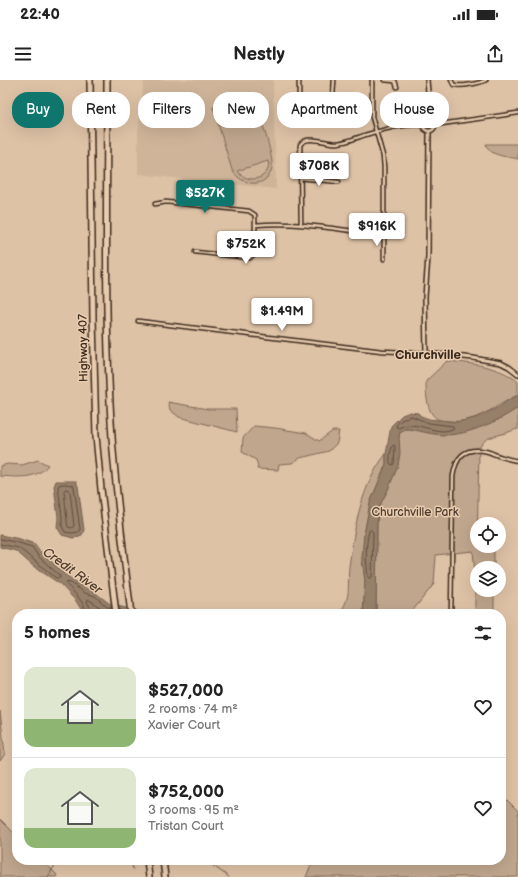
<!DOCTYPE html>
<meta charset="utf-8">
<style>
body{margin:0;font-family:"Balsamiq Sans",sans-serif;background:#f2f2f2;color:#222;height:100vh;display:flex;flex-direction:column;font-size:15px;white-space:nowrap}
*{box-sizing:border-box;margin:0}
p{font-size:13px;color:#767676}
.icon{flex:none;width:22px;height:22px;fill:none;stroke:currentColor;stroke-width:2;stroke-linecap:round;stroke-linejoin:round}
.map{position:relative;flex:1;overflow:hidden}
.panel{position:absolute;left:12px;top:529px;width:494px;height:256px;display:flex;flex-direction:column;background:#fff;border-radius:16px;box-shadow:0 4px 16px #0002}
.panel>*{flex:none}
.top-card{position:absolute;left:12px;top:12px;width:494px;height:36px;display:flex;gap:8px}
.fabs{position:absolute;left:470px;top:437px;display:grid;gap:8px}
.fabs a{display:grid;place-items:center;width:36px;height:36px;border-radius:50%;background:#fff;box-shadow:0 4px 16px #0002;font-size:20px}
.price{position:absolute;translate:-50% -34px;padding:0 9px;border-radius:4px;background:#fff;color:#222;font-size:13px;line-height:26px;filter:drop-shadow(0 1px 2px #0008)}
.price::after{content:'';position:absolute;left:50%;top:24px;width:12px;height:9px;margin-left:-6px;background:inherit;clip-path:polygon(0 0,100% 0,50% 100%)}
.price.active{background:#0f766e;color:#fff}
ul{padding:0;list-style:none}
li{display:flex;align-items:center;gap:12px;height:100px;padding:0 12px}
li+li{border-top:1px solid #e0e0e0}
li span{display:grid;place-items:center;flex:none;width:112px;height:80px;border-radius:12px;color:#555}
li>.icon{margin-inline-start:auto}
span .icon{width:48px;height:48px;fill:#fffc;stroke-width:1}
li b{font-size:17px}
h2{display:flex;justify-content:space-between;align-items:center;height:48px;padding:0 12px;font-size:17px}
.pill{padding:0 14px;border-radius:16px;background:#fff;box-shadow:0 4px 16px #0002;font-size:14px;line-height:36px}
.pill.active{background:#0f766e;color:#fff}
.status{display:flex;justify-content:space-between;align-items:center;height:28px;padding:0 20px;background:#fff;direction:ltr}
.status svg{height:11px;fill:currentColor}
header{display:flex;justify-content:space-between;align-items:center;height:52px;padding:0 12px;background:#fff;font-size:18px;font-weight:700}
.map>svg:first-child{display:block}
</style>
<div class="status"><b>22:40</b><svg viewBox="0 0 49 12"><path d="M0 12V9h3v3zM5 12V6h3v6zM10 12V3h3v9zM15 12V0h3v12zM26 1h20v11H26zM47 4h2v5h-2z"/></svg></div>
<header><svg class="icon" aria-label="menu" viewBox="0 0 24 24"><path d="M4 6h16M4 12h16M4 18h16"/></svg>Nestly<svg class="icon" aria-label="share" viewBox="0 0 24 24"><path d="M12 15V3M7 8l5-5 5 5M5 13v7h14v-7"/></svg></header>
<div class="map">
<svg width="518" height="797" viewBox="0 0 518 797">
<rect width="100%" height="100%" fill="#dec2a6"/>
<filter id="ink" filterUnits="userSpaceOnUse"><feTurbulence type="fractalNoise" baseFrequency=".025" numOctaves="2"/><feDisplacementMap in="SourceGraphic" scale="8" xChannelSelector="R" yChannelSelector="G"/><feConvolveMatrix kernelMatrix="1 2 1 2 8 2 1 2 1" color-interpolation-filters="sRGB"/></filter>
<g filter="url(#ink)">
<path fill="#cfb499" d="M144 0H273L276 109 138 94V53Z"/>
<path fill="#c0a68d" stroke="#7e6856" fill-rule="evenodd" d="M239 21C247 22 253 25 257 31 262 39 274 80 272 88 267 109 242 107 232 90L213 27H216L219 35 226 25ZM239 25 245 26 253 33 222 43C222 33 229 27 239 25ZM268 81C272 98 249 106 237 91Z
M486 64H518V79C507 76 490 77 486 64Z
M447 281C469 283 501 286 518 302V315C495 325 477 344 449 341 446 340 443 341 440 340 426 336 426 312 426 301Z
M168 322 208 329H236L237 352 179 337 170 330Z
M518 328V349C512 350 508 353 502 354 492 357 482 358 479 370L477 466H494V488H477V510H494V534H475V494L473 471 436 475 434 504 410 534H376L377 445C378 432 380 422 387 412L400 352 405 349H410L445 355 498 340Z
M254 346 275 348 306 353 319 361 333 351H339L337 363 329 371 300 378 292 383 279 384 278 390 257 389 258 386 256 380 242 372 243 358Z
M386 374V384L370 423 364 455 362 479 365 501 363 534H339C352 517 347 507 349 487 354 449 361 405 386 374Z
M38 380 48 385C37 400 16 397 0 396V386L8 384 22 385Z
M0 631 5 674 0 681Z
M501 714 518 731V797H306L312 782 314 780H501Z
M0 739 17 756V780H42L57 795 56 797H0Z"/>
<path fill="#97806b" stroke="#725e4c" d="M518 315V328C498 341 469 355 445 355 433 355 421 351 410 349H405L400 352 399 357 400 373 398 386 387 412 381 423 378 430 377 445 376 534H363L365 501 362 479 364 455 370 423 386 384V374L391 346 402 335 410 332 418 333 421 336 429 339 458 342 475 338 499 327 510 319Z
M56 401H76L78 406 84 450 82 455 73 458 62 455 57 447 58 437 54 406Z
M0 455 20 459 35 464 42 474 50 480 64 494 87 509 89 508 110 524 148 534H84L76 521 60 504 33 486 16 471 0 467Z"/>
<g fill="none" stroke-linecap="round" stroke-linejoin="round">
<path stroke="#604c3d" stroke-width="1" d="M411 336 429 343 453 346 454 348C439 358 415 338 399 348L396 347C397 341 405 338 411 336Z
M394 365 395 367 394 384 392 385 390 383V375L392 367Z
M65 404 73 405 74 407 80 449 78 452 72 453 65 452 62 446V437L58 407 59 405Z
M66 409 70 411 74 446 72 448 68 447C67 445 65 418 64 411Z
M371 450 373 452 372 497 370 499 368 497C366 482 365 467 369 451Z
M0 459 19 463 32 467 39 477 60 496V498H56L19 468 0 464
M87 534C85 523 74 512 67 505V502L71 503 85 513 95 516 107 527 112 528
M92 534 91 529 87 522 88 519 105 531 112 533"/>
<path stroke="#725e4c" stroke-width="1" d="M131 780 133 789
M205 780 229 797
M48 797 58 780"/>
<g stroke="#3b2a1e" stroke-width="5.5">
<path id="minor" d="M299 0V19L302 22 325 24 330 22 333 16 334 0
M372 0V37L383 76 384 87V179
M384 0 395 1
M451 0C453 3 452 4 455 5 461 7 481 3 486 0
M395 1 397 7
M434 45 518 33
M300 98 339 102
M155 124 166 122 249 131 255 135V173L250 178 195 172
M255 145C298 141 342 150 384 155
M301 145 300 65C307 54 327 64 338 63 347 62 356 58 365 55 385 49 402 44 423 45
M138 241 382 271 426 273
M451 534 453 396C456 377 464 367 485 371 491 372 497 376 502 377 508 379 513 380 518 381"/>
</g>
<g stroke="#3b2a1e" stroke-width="6">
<path id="tertiary" d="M427 0 429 24 428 39
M423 45a6 6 0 1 1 12 0a6 6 0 1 1-12 0Z
M429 51 428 177 425 217 426 273 473 278 501 283 509 287 518 294"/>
</g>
<g stroke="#3b2a1e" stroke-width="8">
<path id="motorway" d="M90 0 93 238 96 356 101 409 116 534
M107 0C107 119 104 238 112 357 116 416 124 475 131 534
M147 780 149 797
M163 780 165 797"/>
</g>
<use href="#minor" stroke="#e9ccaf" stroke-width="2.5"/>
<use href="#tertiary" stroke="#e9ccaf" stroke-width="3"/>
<use href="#motorway" stroke="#e9ccaf" stroke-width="5"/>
</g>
</g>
<g text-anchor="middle" stroke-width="3" stroke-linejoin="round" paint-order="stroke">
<g font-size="12" fill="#3b2a1e" stroke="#e9ccaf">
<text transform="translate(83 268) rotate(-91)" y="4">Highway 407</text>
</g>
<g font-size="12" fill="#4f3d2f" stroke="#e9ccaf">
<text x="415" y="436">Churchville Park</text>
</g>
<g font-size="13" font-weight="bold" fill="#3b2a1e" stroke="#e9ccaf">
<text x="428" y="279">Churchville</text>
</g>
<g font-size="13" font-style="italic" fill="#4d3b2d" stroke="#e9ccaf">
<text transform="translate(73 490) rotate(36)" y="5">Credit River</text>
</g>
</g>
</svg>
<div class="fabs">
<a><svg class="icon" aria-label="locate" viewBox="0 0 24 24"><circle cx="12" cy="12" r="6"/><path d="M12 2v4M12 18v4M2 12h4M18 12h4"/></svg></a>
<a><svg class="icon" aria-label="layers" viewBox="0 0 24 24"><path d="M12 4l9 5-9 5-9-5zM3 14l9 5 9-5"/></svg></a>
</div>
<b class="price" style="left:319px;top:107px">$708K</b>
<b class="price active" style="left:205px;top:134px">$527K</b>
<b class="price" style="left:377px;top:167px">$916K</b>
<b class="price" style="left:246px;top:185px">$752K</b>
<b class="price" style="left:282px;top:252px">$1.49M</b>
<div class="top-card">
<a class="pill active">Buy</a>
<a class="pill">Rent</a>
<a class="pill">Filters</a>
<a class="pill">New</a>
<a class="pill">Apartment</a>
<a class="pill">House</a>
</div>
<section class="panel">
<h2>5 homes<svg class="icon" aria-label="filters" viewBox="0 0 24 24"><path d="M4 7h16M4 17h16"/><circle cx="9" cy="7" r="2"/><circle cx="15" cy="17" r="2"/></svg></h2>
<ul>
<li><span style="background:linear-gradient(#dfe7d0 65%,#8fb573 0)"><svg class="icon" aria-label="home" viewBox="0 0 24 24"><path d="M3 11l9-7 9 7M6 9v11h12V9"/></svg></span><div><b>$527,000</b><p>2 rooms · 74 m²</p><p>Xavier Court</p></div><svg class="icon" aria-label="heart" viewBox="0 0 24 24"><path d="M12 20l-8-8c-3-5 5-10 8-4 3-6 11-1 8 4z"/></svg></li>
<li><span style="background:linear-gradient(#dfe7d0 75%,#8fb573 0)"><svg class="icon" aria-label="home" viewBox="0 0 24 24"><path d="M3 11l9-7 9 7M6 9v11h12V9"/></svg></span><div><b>$752,000</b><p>3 rooms · 95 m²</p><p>Tristan Court</p></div><svg class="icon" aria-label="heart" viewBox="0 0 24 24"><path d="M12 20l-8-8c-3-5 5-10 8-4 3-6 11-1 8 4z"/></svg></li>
</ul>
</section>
</div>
